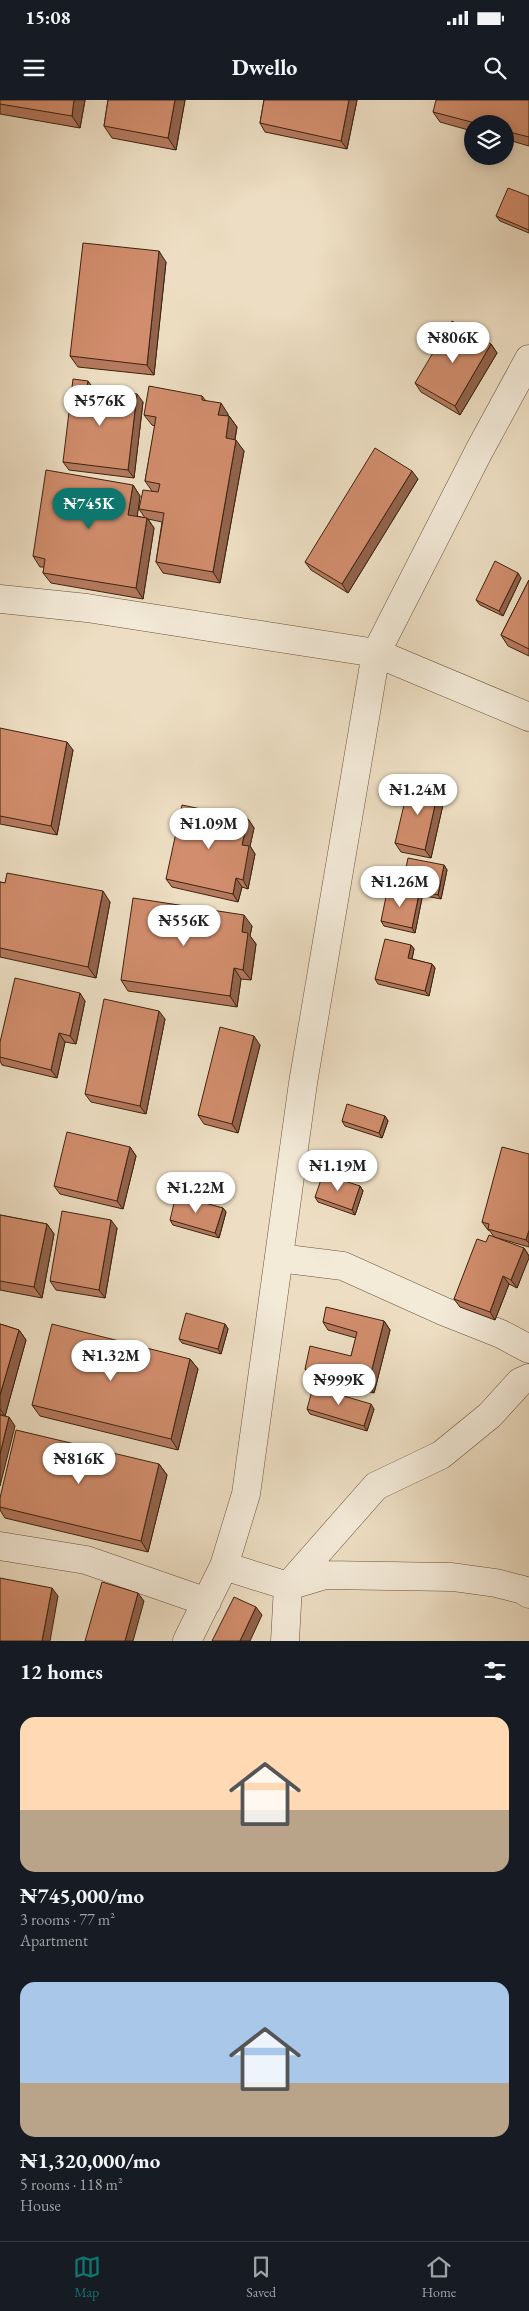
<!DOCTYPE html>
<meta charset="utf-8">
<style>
body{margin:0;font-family:"EB Garamond",serif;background:#242831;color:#f1f3f6;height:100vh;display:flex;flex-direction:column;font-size:19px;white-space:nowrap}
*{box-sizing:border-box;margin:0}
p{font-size:16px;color:#9ea1a6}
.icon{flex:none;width:28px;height:28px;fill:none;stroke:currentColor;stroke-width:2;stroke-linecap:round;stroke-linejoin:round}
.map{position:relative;height:1541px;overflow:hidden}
.drawer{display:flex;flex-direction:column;background:#171b24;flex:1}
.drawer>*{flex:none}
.buttons{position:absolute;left:464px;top:15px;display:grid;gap:10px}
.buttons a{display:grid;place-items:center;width:50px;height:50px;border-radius:50%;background:#171b24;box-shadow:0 2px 12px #0003;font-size:25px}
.price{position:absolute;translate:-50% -42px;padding:0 11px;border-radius:18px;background:#fff;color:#222;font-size:16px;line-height:32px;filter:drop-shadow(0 1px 2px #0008)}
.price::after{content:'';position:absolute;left:50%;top:30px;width:15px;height:11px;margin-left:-8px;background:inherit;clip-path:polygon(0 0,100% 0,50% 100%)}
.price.on{background:#0f766e;color:#fff}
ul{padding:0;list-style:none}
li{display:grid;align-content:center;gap:10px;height:265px;padding:0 20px}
li span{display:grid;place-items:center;height:155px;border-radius:15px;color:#555}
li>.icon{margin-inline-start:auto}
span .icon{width:90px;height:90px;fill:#fffc;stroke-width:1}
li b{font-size:21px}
h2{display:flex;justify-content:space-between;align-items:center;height:60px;padding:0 20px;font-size:21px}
.status{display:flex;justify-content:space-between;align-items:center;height:35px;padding:0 25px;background:#171b24;direction:ltr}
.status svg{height:14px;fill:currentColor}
header{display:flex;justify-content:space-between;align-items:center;height:65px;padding:0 20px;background:#171b24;font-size:22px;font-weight:700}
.menu{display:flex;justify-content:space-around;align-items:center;height:70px;border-top:1px solid #363941;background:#171b24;font-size:14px;color:#9ea1a6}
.menu a{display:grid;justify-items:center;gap:2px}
.menu .on{color:#0f766e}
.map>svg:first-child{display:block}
</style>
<div class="status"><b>15:08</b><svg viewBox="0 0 49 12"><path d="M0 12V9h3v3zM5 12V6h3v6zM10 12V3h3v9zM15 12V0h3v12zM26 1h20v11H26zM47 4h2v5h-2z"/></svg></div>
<header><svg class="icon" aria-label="menu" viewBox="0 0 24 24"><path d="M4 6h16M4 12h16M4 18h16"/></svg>Dwello<svg class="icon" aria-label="search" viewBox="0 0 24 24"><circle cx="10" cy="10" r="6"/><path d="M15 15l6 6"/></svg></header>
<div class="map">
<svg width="529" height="1541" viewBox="0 0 529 1541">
<rect width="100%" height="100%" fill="#eddec3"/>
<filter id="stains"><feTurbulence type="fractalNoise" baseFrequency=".004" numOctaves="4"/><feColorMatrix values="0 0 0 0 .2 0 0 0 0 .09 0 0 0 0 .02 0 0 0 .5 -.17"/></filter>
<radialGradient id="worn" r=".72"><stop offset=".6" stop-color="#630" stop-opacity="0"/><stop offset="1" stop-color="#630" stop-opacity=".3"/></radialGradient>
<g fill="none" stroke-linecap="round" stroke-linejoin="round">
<g stroke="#6a523c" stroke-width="29">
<path id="minor" d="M0 499 87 508 376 553 529 617
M279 1158 343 1166 443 1211 501 1234 529 1249
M0 1446 86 1460 207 1502
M224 1466 288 1486 325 1475 452 1477 496 1483 523 1490 529 1494
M187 1541 224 1466 246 1394 303 983 376 553 479 351 529 259
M285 1541 288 1486 376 1386 441 1355 490 1315 520 1282 529 1278"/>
</g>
<use href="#minor" stroke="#f3ead8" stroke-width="28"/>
</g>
<path fill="#b4795e" stroke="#3e230f" d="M0 0H85L80 28 0 14Z
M108 0H185L176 50 112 38 104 26Z
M264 0H357L347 49 265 32 260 23Z
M529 0V46L505 39V24H472V31L440 22 433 12Z
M529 96V133L500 121 496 116Z
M166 162 154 275 78 267 70 256Z
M491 244 497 253 460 315 421 292 415 283Z
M202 296 206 301 228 314V316H229L237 327 235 340 244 351 220 483 163 473 156 462 162 422 148 419 154 428 143 499 51 483 43 473 44 467H40L33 456 133 385 140 396 137 416 145 418 139 409 152 391 145 381 155 326 152 325 144 315Z
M143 302 134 378 69 370 63 362Z
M418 379 348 493 311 470 305 462Z
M521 478 503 516 480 505 476 500Z
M529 480V556L508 546 501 535Z
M0 630 73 650 57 735 0 724Z
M440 683 446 691 431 758 401 752 395 743 419 695Z
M248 719 254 728 250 746 255 754 248 789 242 787 238 802 172 787 166 779Z
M444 765 447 770 441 799 420 795 422 798 415 833 384 826 381 821 404 791 402 787Z
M0 782 110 802 96 878 0 857Z
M252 826 250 836 256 844 251 880 241 879 237 907 128 891 121 880Z
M411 845 414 849 412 859 432 864 435 868 429 896 378 884 375 879Z
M85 901 76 944 65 942 57 978 2 965 0 961V942Z
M165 919 146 1014 91 1002 85 994Z
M260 945 238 1033 204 1024 198 1015Z
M385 1016 388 1021 382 1038 345 1026 342 1021Z
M130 1047 136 1056 123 1109 60 1094 54 1086Z
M529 1054V1147L494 1137 490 1131 488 1130 482 1122Z
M360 1086 363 1091 355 1115 318 1102 315 1097Z
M223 1108 226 1112 219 1138 173 1125 170 1120Z
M0 1115 47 1124 54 1134 42 1198 0 1190Z
M117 1128 105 1198 56 1190 50 1181Z
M486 1142 524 1148 529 1156 517 1188 509 1184 495 1220 460 1207 454 1199Z
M384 1221 390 1230 374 1293 310 1277 305 1269 351 1256 356 1238 328 1230 323 1222Z
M0 1224 19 1230 26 1240 5 1316 0 1314Z
M225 1224 228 1229 221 1254 182 1243 179 1239Z
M190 1259 198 1269 178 1350 40 1316 32 1305Z
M307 1309H374L367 1331 310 1314Z
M159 1364 167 1375 148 1452 5 1418 0 1410V1398Z"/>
<path fill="#92634c" stroke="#3e230f" d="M74 0H85L80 28 72 16Z
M175 0H185L176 50 168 38Z
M349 0H357L347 49 341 41Z
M159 151 166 162 154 275 147 265Z
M491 244 497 253 460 315 455 306Z
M88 281 94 289 87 287Z
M137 294 143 302 134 378 128 370Z
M221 303 228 314 226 325 218 315Z
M229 316 237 327 233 349 226 338Z
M236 340 244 351 220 483 213 472Z
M412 371 418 379 348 493 342 484Z
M133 385 140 396 136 426 128 415Z
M147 418 154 428 143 499 136 488Z
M518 473 521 478 503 516 499 511Z
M67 642 73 650 57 735 51 726Z
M440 683 446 691 431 758 425 750Z
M248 719 254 728 250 746 255 754 248 789 243 780 242 745Z
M444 765 447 770 441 799 438 795Z
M236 778 242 787 238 802 233 794Z
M103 791 110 802 96 878 88 867Z
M419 794 422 798 415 833 412 828Z
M244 815 252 826 250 836 256 844 251 880 243 870 242 832Z
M411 845 414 849 411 863 408 858Z
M432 864 435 868 429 896 425 891Z
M234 868 241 879 237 907 230 896Z
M80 893 85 901 76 944 70 936Z
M159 911 165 919 146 1014 140 1006Z
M59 933 65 942 57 978 51 970Z
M254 936 260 945 238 1033 232 1024Z
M385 1016 388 1021 382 1038 379 1033Z
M130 1047 136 1056 123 1109 117 1101Z
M360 1086 363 1091 355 1115 352 1110Z
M223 1108 226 1112 219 1138 215 1133Z
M111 1120 117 1128 105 1198 99 1190Z
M47 1124 54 1134 42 1198 34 1187Z
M529 1130V1143L526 1140Z
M524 1148 529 1156V1158L517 1188 511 1180Z
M503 1176 509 1184 495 1220 490 1212Z
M384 1221 390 1230 374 1293 368 1285Z
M225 1224 228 1229 221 1254 218 1249Z
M19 1230 26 1240 5 1316 0 1309V1295Z
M190 1259 198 1269 178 1350 171 1339Z
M371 1304 374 1309 367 1331 364 1326Z
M9 1317 15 1326 0 1386V1354Z
M159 1364 167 1375 148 1452 141 1441Z
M52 1488 58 1496 50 1541H42Z
M138 1493 144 1501 133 1541H125Z
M256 1507 262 1515 250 1541H240Z"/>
<path fill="#d18d6d" stroke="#3e230f" d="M0 0H74L72 16 0 4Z
M108 0H175L168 38 104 26Z
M264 0H349L341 41 260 23Z
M436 0H529V37L505 31V24H479L433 12Z
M508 88 529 96V130L496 116Z
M83 143 159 151 147 265 70 256Z
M452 221 491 244 455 306 415 283Z
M73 279 88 281 87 287 137 294 128 370 63 362Z
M149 286 202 296V300L221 303 218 315 229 316 226 338 236 340 213 472 156 462 164 413 139 409 143 390 158 392 160 384 145 381 156 317 144 315Z
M375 348 412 371 342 484 305 462Z
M46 370 133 385 128 415 147 418 136 488 43 473 45 459 33 456Z
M495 461 518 473 499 511 476 500Z
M529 480V549L501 535Z
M0 628 67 642 51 726 0 716Z
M423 678 440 683 425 750 395 743 407 692 419 695Z
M182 705 248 719 242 745 249 746 243 780 236 778 233 794 166 779Z
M408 758 444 765 438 795 402 787Z
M7 773 103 791 88 867 0 848V782L5 783Z
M388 787 419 794 412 828 381 821Z
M133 798 244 815 242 832 248 833 243 870 234 868 230 896 121 880Z
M385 839 411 845 408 858 432 864 425 891 375 879Z
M15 878 80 893 70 936 59 933 51 970 0 957V942Z
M104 899 159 911 140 1006 85 994Z
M220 927 254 936 232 1024 198 1015Z
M347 1004 385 1016 379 1033 342 1021Z
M67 1032 130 1047 117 1101 54 1086Z
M502 1047 529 1054V1130L526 1140 488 1129 489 1124 482 1122Z
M323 1074 360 1086 352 1110 315 1097Z
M176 1095 223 1108 215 1133 170 1120Z
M62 1111 111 1120 99 1190 50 1181Z
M0 1115 47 1124 34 1187 0 1181Z
M489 1135 524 1148 511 1180 503 1176 490 1212 454 1199 477 1139 486 1142Z
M326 1207 384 1221 368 1285 305 1269 310 1246 351 1256 357 1232 323 1222Z
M186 1213 225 1224 218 1249 179 1239Z
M0 1224 19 1230 0 1295Z
M52 1224 190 1259 171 1339 32 1305Z
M313 1287 371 1304 364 1326 307 1309Z
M0 1315 9 1317 0 1354Z
M16 1330 159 1364 141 1441 0 1407V1398Z
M0 1478 52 1488 42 1541H0Z
M102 1482 138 1493 125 1541H85Z
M234 1497 256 1507 240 1541H212Z"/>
<rect width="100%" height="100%" filter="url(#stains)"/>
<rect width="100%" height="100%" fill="url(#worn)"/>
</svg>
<div class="buttons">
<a><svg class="icon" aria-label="layers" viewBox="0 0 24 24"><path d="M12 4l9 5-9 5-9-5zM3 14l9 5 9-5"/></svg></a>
</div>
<b class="price" style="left:453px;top:264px">₦806K</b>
<b class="price" style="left:100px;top:327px">₦576K</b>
<b class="price on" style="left:89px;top:430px">₦745K</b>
<b class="price" style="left:418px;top:716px">₦1.24M</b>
<b class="price" style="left:209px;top:750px">₦1.09M</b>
<b class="price" style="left:400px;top:808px">₦1.26M</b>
<b class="price" style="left:184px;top:847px">₦556K</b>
<b class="price" style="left:338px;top:1092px">₦1.19M</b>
<b class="price" style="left:196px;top:1114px">₦1.22M</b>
<b class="price" style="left:111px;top:1282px">₦1.32M</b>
<b class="price" style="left:339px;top:1306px">₦999K</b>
<b class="price" style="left:79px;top:1385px">₦816K</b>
</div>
<section class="drawer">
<h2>12 homes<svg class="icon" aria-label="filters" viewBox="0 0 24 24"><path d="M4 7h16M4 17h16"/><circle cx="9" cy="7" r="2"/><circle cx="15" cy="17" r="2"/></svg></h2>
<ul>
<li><span style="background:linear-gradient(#ffd9b3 60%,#b9a48a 0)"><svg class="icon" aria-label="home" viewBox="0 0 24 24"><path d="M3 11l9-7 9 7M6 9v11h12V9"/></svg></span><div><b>₦745,000/mo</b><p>3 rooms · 77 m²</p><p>Apartment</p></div></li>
<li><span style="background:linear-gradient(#a9c7e8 65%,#b9a48a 0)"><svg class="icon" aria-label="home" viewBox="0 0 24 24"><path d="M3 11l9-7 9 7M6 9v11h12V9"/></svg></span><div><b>₦1,320,000/mo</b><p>5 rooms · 118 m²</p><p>House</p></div></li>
</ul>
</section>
<nav class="menu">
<a class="on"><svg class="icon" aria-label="map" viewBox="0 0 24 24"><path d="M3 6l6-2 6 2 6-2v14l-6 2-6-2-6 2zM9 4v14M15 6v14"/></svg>Map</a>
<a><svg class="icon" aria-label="saved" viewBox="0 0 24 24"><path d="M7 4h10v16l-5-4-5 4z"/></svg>Saved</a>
<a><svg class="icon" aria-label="home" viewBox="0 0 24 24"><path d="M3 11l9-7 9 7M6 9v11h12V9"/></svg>Home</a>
</nav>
